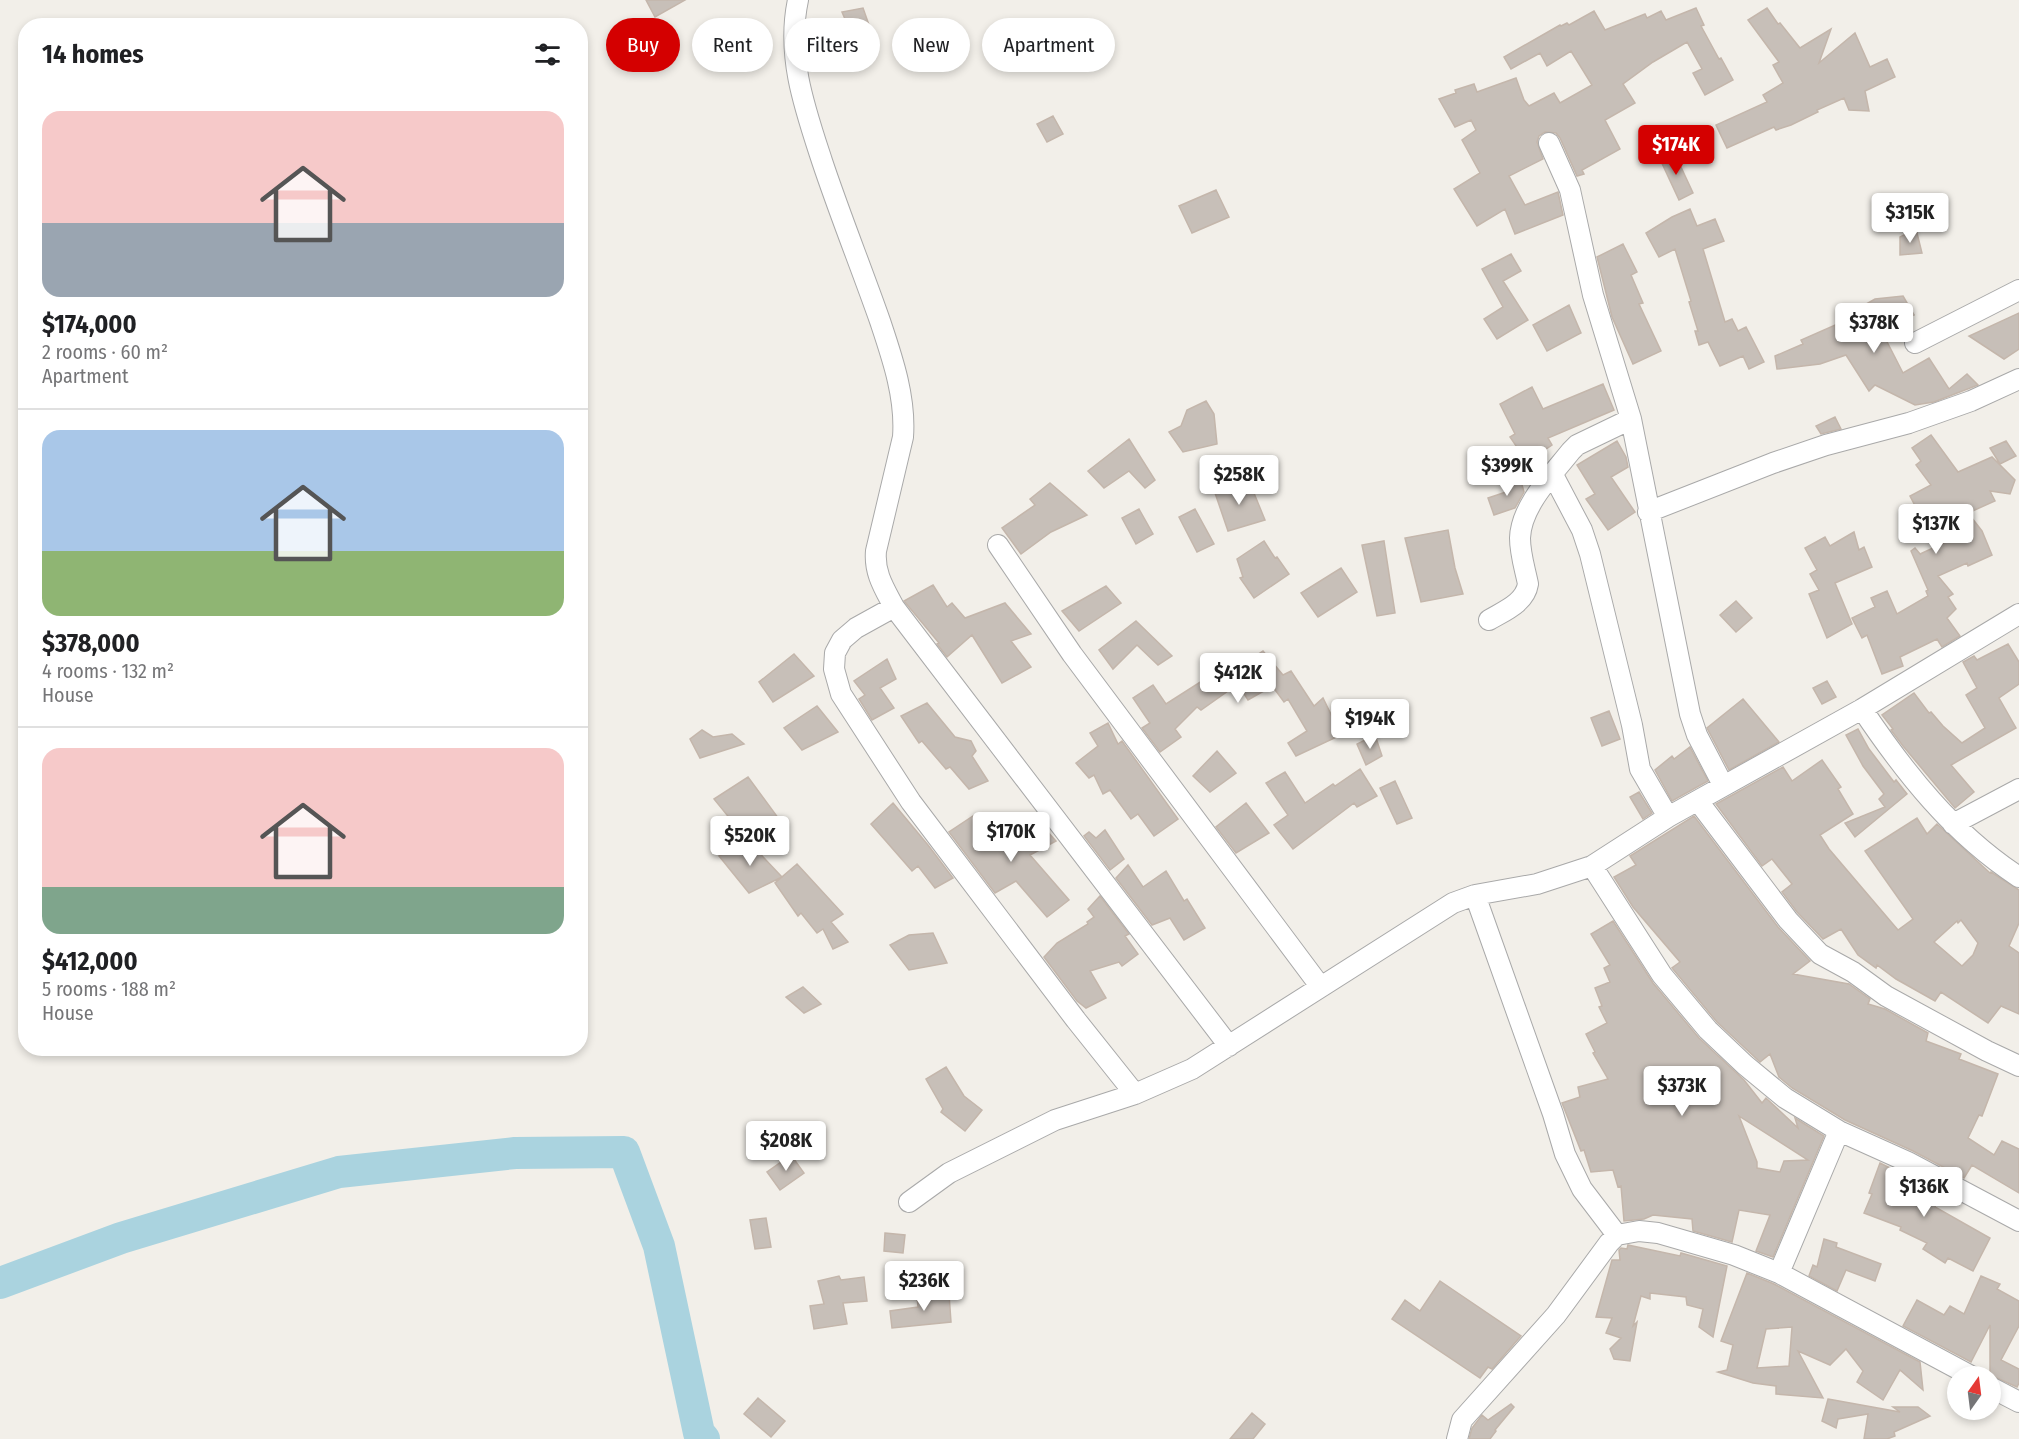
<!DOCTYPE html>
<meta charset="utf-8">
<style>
body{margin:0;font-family:"Fira Sans Condensed",sans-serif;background:#f2f2f2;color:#202124;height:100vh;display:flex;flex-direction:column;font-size:22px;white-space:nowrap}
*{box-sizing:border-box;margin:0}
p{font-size:20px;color:#757577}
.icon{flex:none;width:33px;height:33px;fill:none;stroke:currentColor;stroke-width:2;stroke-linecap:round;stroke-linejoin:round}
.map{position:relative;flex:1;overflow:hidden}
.details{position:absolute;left:18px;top:18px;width:570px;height:1038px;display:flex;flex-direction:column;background:#fff;border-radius:24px;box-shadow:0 3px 9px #0003}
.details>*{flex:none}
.top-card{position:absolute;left:606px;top:18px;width:570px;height:54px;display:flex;gap:12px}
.needle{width:39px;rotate:14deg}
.buttons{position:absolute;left:1947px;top:1366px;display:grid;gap:12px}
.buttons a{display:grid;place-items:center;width:54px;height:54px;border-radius:50%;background:#fff;box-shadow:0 3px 9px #0003;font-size:30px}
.price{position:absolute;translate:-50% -51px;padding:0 14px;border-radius:6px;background:#fff;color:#222;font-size:20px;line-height:39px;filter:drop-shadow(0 2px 3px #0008)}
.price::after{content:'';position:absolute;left:50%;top:36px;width:18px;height:14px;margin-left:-9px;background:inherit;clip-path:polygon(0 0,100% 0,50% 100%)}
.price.active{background:#d40000;color:#fff}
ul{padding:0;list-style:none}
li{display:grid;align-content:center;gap:12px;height:318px;padding:0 24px}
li+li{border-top:2px solid #e0e0e0}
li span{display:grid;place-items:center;height:186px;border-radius:18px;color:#555}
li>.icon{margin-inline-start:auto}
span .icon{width:108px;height:108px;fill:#fffc;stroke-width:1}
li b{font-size:26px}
h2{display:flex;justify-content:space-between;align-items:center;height:72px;padding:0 24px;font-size:26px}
.tag{padding:0 21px;border-radius:27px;background:#fff;box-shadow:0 3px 9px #0003;font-size:21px;line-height:54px}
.tag.active{background:#d40000;color:#fff}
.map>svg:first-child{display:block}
</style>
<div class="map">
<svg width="2019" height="1439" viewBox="0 0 2019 1439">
<rect width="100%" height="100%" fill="#f2efe9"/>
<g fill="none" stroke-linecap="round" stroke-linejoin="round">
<path stroke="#aad3df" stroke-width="32" d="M0 1283 121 1238 339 1172 515 1153 624 1152 659 1246 699 1433 704 1439"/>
</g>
<path fill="#c7bfb8" stroke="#c4b6ab" stroke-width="1.5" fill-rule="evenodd" d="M646 0H685L655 17Z
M863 8 875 42 823 63 813 41 843 27 841 20 845 19 842 12Z
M1696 8 1704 25 1701 26 1719 59 1721 58 1733 80 1705 95 1693 73 1702 69 1687 42 1653 62 1623 84 1635 103 1605 120 1620 149 1582 170 1584 174 1577 176 1560 138 1556 133 1545 132 1539 136 1537 142 1543 159 1509 176 1525 205 1558 192 1563 215 1515 234 1505 209 1477 226 1454 189 1480 173 1462 140 1476 130 1471 120 1455 127 1439 99 1456 93 1455 90 1474 84 1477 92 1516 78 1524 100 1529 106 1554 93 1560 103 1592 85 1571 51 1547 66 1540 53 1511 69 1504 57 1560 25 1561 26 1567 23 1569 25 1594 11 1605 30 1645 14 1647 18 1661 11 1666 20Z
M1767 8 1778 24 1780 23 1800 48 1831 29 1819 63 1855 33 1870 67 1887 59 1895 77 1865 91 1869 111 1849 110 1844 98 1817 110 1818 112 1791 125 1776 130 1774 127 1727 148 1716 125 1767 102 1763 95 1783 83 1773 65 1779 62 1748 20Z
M1053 116 1063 134 1047 142 1037 124Z
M1674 152 1693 193 1679 200 1660 159Z
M1216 190 1229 217 1192 233 1179 206Z
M1690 209 1697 226 1715 219 1724 241 1703 249 1725 322 1732 319 1738 331 1746 327 1764 362 1749 369 1743 356 1720 366 1708 342 1699 345 1695 331H1698L1689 302 1691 301 1675 249 1659 257 1646 233 1672 217Z
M1916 229 1922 253 1900 255V237Z
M1623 244 1637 272 1631 275 1643 303 1639 304 1661 351 1633 364 1612 317 1597 257Z
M1511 254 1521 271 1503 281 1528 320 1497 339 1484 319 1503 307 1482 269Z
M1903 296 1914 315 1881 330 1903 373 1929 358 1949 389 1967 374 1978 385 1934 402 1915 405 1875 385 1869 391 1846 355 1820 364 1777 369 1775 356 1803 344 1801 340 1840 323 1838 320 1875 299Z
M1569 305 1581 333 1547 351 1533 325Z
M2019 313V349L2004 359 1969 336Z
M1603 384 1614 410 1548 438 1552 445 1527 462 1510 437 1515 434 1500 404 1532 387 1543 409Z
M1206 401 1214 414 1217 444 1183 452 1169 432 1181 426 1187 410Z
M1835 417 1841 429 1821 434 1816 426Z
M1931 435 1958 472 1992 457 2015 480 2010 494 1990 491 1995 501 1968 513 1982 531 1992 555 1968 566 1967 563 1938 576 1953 594 1948 597 1956 609 1947 618 1960 636 1942 647 1937 639 1900 657 1903 666 1882 674 1867 635 1862 638 1852 618 1875 607 1871 598 1887 591 1897 614 1928 596 1926 591 1928 590 1911 551 1915 548 1921 555 1920 554 1944 543 1930 515 1922 519 1910 496 1931 485 1916 465 1921 461 1912 448Z
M1129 439 1155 480 1145 488 1129 471 1104 488 1088 471Z
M1617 441 1626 457 1628 467 1611 477 1635 512 1608 530 1586 499 1595 494 1577 465Z
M2006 441 2016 456 2000 464 1990 448Z
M1520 478 1524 492 1515 508 1494 515 1488 498 1506 492 1503 484Z
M1249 481 1265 520 1228 531 1215 493Z
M1050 483 1087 515 1051 532 1021 554 1002 528 1035 505 1030 499Z
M1139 509 1153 534 1136 544 1122 518Z
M1195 509 1214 544 1197 552 1179 517Z
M1448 530 1455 568 1463 594 1421 602 1405 538Z
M1854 532 1859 550 1864 547 1872 567 1835 583 1852 624 1827 638 1809 594 1819 590 1810 574 1817 570 1805 548 1825 537 1830 546Z
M1264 541 1275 558 1277 557 1289 574 1254 598 1240 578 1243 577 1237 559Z
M1384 541 1395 613 1377 616 1362 545Z
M1341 568 1357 592 1318 617 1301 593Z
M933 585 947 607 952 603 965 618 1005 603 1031 634 1011 641 1031 667 1002 683 972 635 947 657 937 644 939 643 904 601Z
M1106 586 1121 603 1079 631 1062 611Z
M1736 601 1752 618 1736 632 1720 615Z
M1136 621 1172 656 1158 665 1137 645 1113 669 1099 650Z
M2008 644 2019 662V684L1999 698 2016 728 1951 765 1974 792 1955 808 1903 746 1891 730 1893 729 1882 715 1914 693 1929 713 1931 712 1943 726 1962 743 1985 728 1966 695 1977 688 1963 662 1974 656 1977 660Z
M1263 651 1283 675 1291 671 1314 706 1323 698 1341 735 1296 756 1288 743 1307 731 1288 699 1284 702 1273 687 1270 689 1269 688 1248 700 1238 684 1201 710 1197 707 1175 729 1181 737 1160 752 1142 728 1150 723 1133 698 1153 685 1166 704 1224 667 1227 675Z
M794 654 814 676 773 702 759 682Z
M887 659 896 679 880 688 894 708 872 720 859 699 865 695 854 681Z
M1827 681 1836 697 1822 704 1813 688Z
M1743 699 1779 742 1729 770 1707 728Z
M927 703 955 737 971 741 976 751 972 756 988 781 969 789 950 767 946 769 922 741 919 743 901 716Z
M817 706 838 732 802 750 784 728Z
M1609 711 1620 739 1602 746 1591 718Z
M1108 723 1118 744 1122 741 1178 819 1154 836 1138 814 1131 819 1110 790 1103 794 1094 775 1089 778 1076 763 1098 746 1090 733Z
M1858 729 1869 749 1894 782 1896 780 1907 794 1855 837 1845 823 1885 807 1879 799 1884 794 1863 766 1846 735Z
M702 730 713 737 732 734 744 744 700 758 690 739Z
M1375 735 1382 756 1366 765 1357 744Z
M1690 747 1708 781 1672 801 1655 770 1672 756 1674 759Z
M1217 751 1236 773 1210 792 1193 776Z
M1822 760 1841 787 1838 789 1853 814 1820 835 1829 849 1898 930 1913 919 1865 851 1917 818 1927 834 1937 824 1990 873 1991 872 2019 890V923L2009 946 2019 953V1014L2001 1006 1988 1023 1941 992 1935 1001 1896 979 1877 965 1876 968 1858 955 1841 929 1823 939 1797 912 1782 892 1792 884 1772 859 1762 866 1716 804 1783 767 1792 781ZM1961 920 1978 943 1973 955 1962 966 1934 942 1957 921 1958 923Z
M1360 769 1377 796 1357 807 1354 803 1293 849 1274 825 1288 815 1266 783 1285 772 1305 803 1333 784 1335 786Z
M748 777 787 830 748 841 714 799Z
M1395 781 1412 818 1397 824 1380 788Z
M1639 792 1652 813 1643 819 1630 797Z
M893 803 928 845 953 878 935 888 918 866 912 871 871 824Z
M1246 803 1269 833 1236 853 1216 827Z
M973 816 1000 848 1023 831 1028 835 1044 828 1056 841 1030 855 1069 900 1047 917 1016 881 995 893 949 832Z
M1694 816 1778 927 1810 961 1793 974 1849 984 1870 999 1868 1004 1885 1009 1928 1033 1926 1041 1961 1054 1959 1059 1998 1074 1982 1116 1979 1115 1968 1138 1994 1155 2002 1141 2019 1149V1193L1972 1165 1964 1178 1913 1151 1845 1120 1792 1088 1779 1077 1770 1054 1760 1062 1717 1022 1672 968 1680 962 1633 907 1614 877 1636 865 1630 856Z
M1105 830 1124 859 1110 870 1084 836 1089 832 1096 838Z
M748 841 782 877 749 893 719 856Z
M797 864 843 914 831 922 848 942 833 949 823 929 817 933 801 913 798 916 775 883Z
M1128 865 1143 887 1166 871 1184 901 1187 899 1205 928 1184 940 1170 918 1152 925 1116 878Z
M1100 896 1129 934 1125 936 1138 954 1122 966 1119 962 1090 971 1106 998 1086 1008 1077 1001 1044 957 1057 943 1088 924 1087 922 1094 917 1088 909Z
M1613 921 1653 983 1699 1038 1744 1080 1762 1103 1766 1098 1798 1128 1795 1118 1824 1136 1773 1257 1756 1251 1770 1215 1739 1210 1732 1242 1693 1231 1692 1219 1653 1215 1644 1219 1624 1221 1621 1186 1618 1187 1613 1170 1591 1172 1584 1150 1581 1151 1562 1103 1580 1097 1578 1087 1608 1079 1593 1053 1595 1052 1586 1034 1607 1023 1599 1007 1602 1006 1595 988 1610 982 1604 968 1610 965 1591 934ZM1739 1116 1742 1118 1808 1160 1784 1161 1780 1172 1757 1168V1162Z
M933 933 947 963 909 970 890 945 909 935Z
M803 987 821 1004 804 1013 786 997Z
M946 1067 964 1096 982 1110 965 1131 941 1112 943 1109 926 1079Z
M791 1155 804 1173 780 1190 767 1172Z
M1880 1163 1940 1193 1935 1207 1990 1238 1973 1271 1948 1258 1945 1263 1923 1249 1927 1243 1900 1230 1901 1227 1864 1213 1872 1194 1869 1193Z
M766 1218 771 1247 755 1249 750 1220Z
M885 1233 905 1235 903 1253 884 1251Z
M1824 1239 1837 1243 1836 1247 1881 1264 1875 1281 1846 1270 1837 1291 1809 1276 1813 1265 1817 1267Z
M1628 1245 1680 1256 1681 1253 1727 1266 1713 1337 1699 1327 1703 1309 1687 1305 1686 1297 1650 1293V1299L1641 1296 1633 1326 1637 1322 1630 1361 1614 1359 1610 1349 1621 1338 1606 1333 1612 1318 1596 1317 1612 1260H1620L1619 1250 1621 1248 1627 1249Z
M1747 1273 1774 1284 1920 1362 1923 1390 1900 1370 1883 1400 1857 1382 1863 1371 1846 1349 1830 1365 1798 1351 1823 1398 1776 1394V1386L1753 1383 1718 1372 1727 1370 1733 1345 1721 1341ZM1792 1327 1789 1366 1757 1368 1766 1329Z
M839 1276 841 1280 864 1277 867 1301 843 1303 847 1324 814 1329 810 1306 824 1304 818 1281Z
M1981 1276 2000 1284 1997 1289 2019 1301V1326L2001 1360 2019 1369V1383L2017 1387 1990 1375V1325L1971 1362 1903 1326 1917 1300 1944 1315 1950 1306 1964 1314Z
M1440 1281 1521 1336 1492 1369 1488 1367 1480 1378 1392 1319 1405 1300 1420 1311Z
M949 1294 951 1322 892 1328 890 1311 918 1307 917 1296Z
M758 1398 785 1421 771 1437 744 1414Z
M1828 1399 1900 1412 1893 1407H1918L1930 1416 1894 1432 1895 1436 1887 1439H1864L1868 1414 1838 1419 1836 1428 1822 1421Z
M1511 1404 1514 1407 1495 1430 1496 1431 1490 1439H1469L1472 1428 1482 1415 1488 1420Z
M1252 1413 1265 1424 1253 1439H1230Z"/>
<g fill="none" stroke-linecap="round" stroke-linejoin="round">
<g stroke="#a9a9a9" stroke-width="22">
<path id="minor" d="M798 0C786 56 805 109 822 161 840 215 861 267 880 321 892 357 906 397 903 437L876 551C874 573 884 588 894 607L1229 1046
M1549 143 1570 190 1593 295 1631 419 1690 714 1697 735 1723 785
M1915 343 2019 290
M1553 475 1582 530 1590 554 1632 725 1640 769 1668 817
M1648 512 1773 463 1826 445 1909 423 1971 401 2019 379
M998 545 1072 654 1320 986
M894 607 856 628 842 640 835 653 834 669 841 694 911 802 1076 1020 1135 1094
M1489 620C1504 611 1525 603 1528 584 1525 569 1520 554 1520 538 1521 506 1552 475 1571 451L1577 445 1631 419
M1862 709C1905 773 1953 834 2019 877
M1698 801 1788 920 1820 954 1853 972 1886 996 1987 1051 2019 1066
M1953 824 2019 789
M1592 866 1662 975 1708 1030 1745 1065 1785 1098 1839 1131 1908 1162 2019 1221
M1475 895 1553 1114 1565 1154 1582 1189 1617 1235
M909 1202 949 1173 1055 1120 1135 1094 1192 1069 1453 903 1475 895 1537 884 1592 866 1668 817 1862 709 2019 614
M1779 1273 1839 1131
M1990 1387 2019 1402
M1457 1439 1462 1420 1556 1315 1609 1243 1617 1235 1639 1231 1658 1233 1734 1255 1779 1273 1973 1377"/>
</g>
<use href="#minor" stroke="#fff" stroke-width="20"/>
</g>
</svg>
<div class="buttons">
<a><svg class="needle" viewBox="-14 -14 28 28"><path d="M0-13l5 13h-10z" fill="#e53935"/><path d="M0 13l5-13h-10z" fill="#757577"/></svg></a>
</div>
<b class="price active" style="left:1676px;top:176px">$174K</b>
<b class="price" style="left:1910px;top:244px">$315K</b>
<b class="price" style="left:1874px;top:354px">$378K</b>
<b class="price" style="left:1507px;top:497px">$399K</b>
<b class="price" style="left:1239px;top:506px">$258K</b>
<b class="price" style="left:1936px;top:555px">$137K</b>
<b class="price" style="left:1238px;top:704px">$412K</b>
<b class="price" style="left:1370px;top:750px">$194K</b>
<b class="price" style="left:1011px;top:863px">$170K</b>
<b class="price" style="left:750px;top:867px">$520K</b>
<b class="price" style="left:1682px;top:1117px">$373K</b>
<b class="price" style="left:786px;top:1172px">$208K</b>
<b class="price" style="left:1924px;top:1218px">$136K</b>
<b class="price" style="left:924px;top:1312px">$236K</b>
<div class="top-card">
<a class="tag active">Buy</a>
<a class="tag">Rent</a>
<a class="tag">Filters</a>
<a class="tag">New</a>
<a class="tag">Apartment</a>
</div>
<section class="details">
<h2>14 homes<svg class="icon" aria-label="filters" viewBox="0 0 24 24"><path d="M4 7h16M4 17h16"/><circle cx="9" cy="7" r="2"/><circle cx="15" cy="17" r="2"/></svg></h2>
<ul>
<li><span style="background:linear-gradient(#f6c9c9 60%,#9aa5b1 0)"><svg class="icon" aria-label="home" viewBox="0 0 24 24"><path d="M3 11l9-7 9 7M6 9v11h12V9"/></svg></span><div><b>$174,000</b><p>2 rooms · 60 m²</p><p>Apartment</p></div></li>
<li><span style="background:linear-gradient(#a9c7e8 65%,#8fb573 0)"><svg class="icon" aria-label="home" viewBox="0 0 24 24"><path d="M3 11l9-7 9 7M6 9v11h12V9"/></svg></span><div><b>$378,000</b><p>4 rooms · 132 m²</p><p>House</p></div></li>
<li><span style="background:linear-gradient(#f6c9c9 75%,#7fa58c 0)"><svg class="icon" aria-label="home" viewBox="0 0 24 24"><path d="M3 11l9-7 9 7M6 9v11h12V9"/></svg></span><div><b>$412,000</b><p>5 rooms · 188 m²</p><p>House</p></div></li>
</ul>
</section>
</div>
